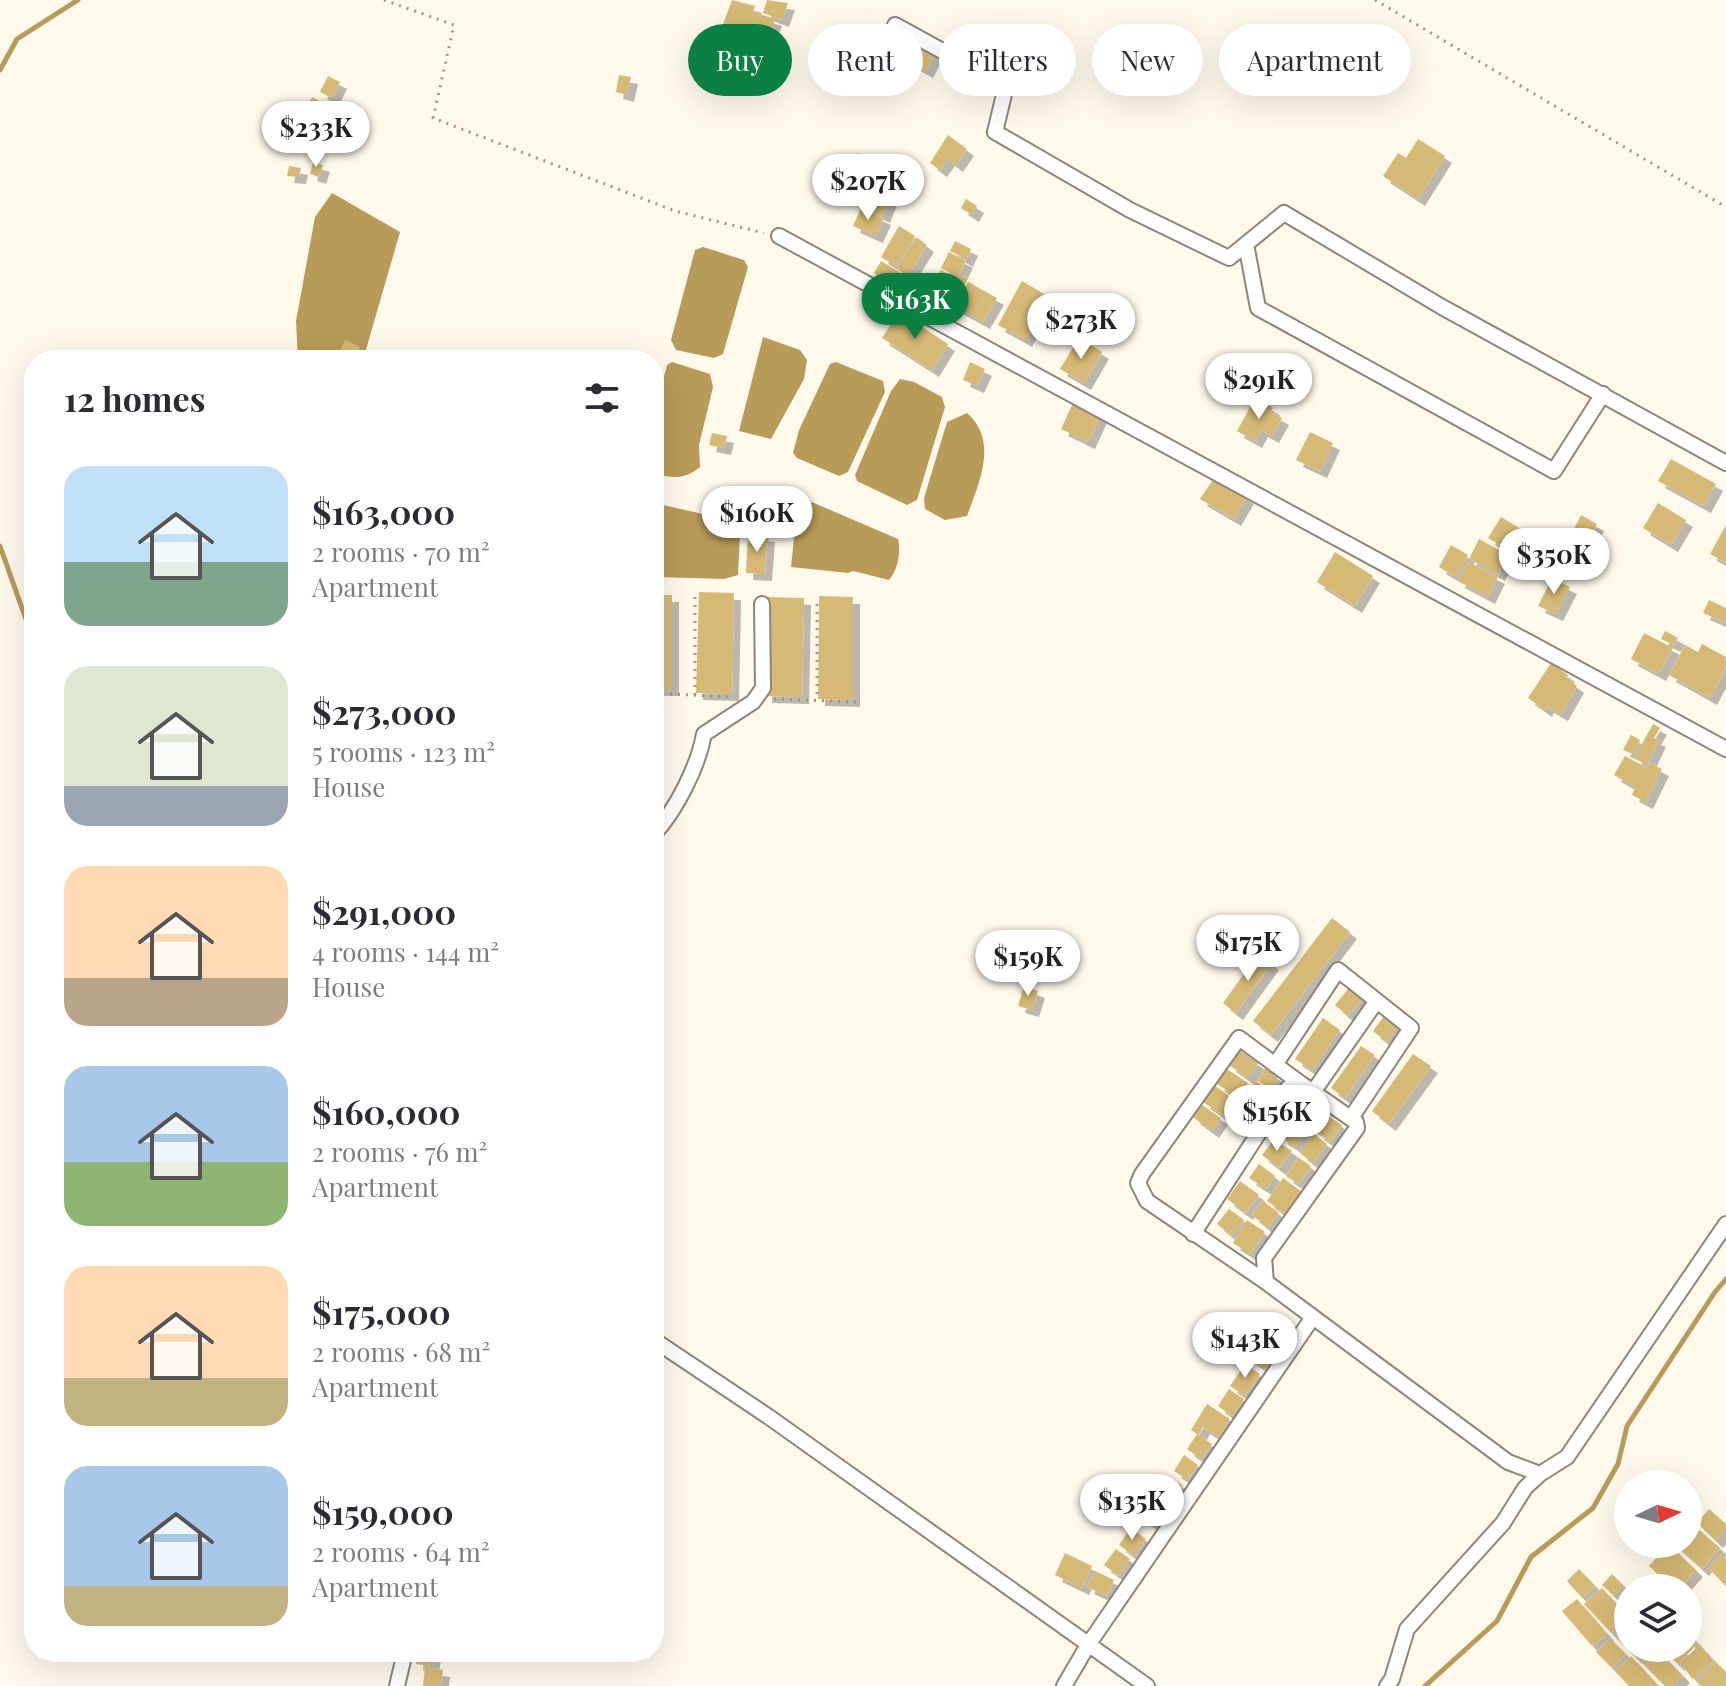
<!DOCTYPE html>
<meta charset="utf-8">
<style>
body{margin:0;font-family:"Playfair Display",serif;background:#f2f2f3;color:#2b2b33;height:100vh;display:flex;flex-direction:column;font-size:30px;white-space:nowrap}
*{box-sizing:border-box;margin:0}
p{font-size:26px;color:#7c7c81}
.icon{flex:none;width:44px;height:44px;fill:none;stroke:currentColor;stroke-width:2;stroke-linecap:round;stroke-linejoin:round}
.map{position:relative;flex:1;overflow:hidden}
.side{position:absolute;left:24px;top:350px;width:640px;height:1312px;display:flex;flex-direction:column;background:#fff;border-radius:32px;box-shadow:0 8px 32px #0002}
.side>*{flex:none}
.top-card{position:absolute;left:688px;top:24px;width:760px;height:72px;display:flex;gap:16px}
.needle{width:52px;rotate:85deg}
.buttons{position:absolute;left:1614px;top:1470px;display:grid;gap:16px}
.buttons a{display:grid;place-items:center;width:88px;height:88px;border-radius:50%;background:#fff;box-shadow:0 8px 32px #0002;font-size:40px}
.price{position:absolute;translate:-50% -68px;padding:0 18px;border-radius:28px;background:#fff;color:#222;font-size:26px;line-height:52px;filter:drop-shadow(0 2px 4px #0008)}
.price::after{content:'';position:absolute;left:50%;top:48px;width:24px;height:18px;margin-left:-12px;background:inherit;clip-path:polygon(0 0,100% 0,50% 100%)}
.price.current{background:#0b8043;color:#fff}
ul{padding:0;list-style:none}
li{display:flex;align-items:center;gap:24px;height:200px;padding:0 40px}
li span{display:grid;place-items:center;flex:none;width:224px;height:160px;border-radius:24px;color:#555}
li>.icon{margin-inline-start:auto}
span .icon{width:96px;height:96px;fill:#fffc;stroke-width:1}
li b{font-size:34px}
h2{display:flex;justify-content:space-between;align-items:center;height:96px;padding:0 40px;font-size:34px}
.pill{padding:0 28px;border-radius:36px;background:#fff;box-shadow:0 8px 32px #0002;font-size:28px;line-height:72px}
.pill.current{background:#0b8043;color:#fff}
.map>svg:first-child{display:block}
</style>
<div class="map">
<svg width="1726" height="1686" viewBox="0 0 1726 1686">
<defs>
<filter id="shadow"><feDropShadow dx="7" dy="7" stdDeviation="0" flood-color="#0004"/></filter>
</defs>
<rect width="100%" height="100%" fill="#fff9ec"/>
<path fill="#b89b58" d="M332 193 400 232 363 360H298L296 321 315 217Z
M703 247 744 260 748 267 723 354 714 358 676 350 671 340 695 250Z
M763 337 800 350 807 360 804 379 771 439 739 431Z
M672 362 710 374 713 387 699 445 700 467C684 480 674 478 654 474V415L667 365Z
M836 362 883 381 885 392 848 472 839 476 797 458 793 453 799 430 830 364Z
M900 379 914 382 942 397 945 407 917 500 907 505 857 481 855 475 891 391Z
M967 413C999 441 979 483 967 516L945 520 925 509 924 498 947 422Z
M798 499 814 503 898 539C901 552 898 570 889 580L853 571 848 573 791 567Z
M654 503 730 520 740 533 738 575 724 579 654 577Z"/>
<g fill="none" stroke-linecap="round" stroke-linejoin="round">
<path stroke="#b89b58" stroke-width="5" d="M0 70 17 39 78 0
M0 546 34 642
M1425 1686 1497 1621 1531 1557 1593 1508 1618 1464 1627 1426 1715 1292 1726 1279"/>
</g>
<path fill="#d6b975" filter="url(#shadow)" d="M732 0 755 6 753 12 775 19 765 47 744 40 746 35 722 27Z
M767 0 788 3 782 20 763 13Z
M858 36 881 48 873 63 850 51Z
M912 39 936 52 926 71 902 58Z
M619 75 631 77 627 95 616 92Z
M328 76 340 82 332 98 320 92Z
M312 97 324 104 317 119 304 113Z
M322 130 330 134 324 145 316 141Z
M948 135 967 149 956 165 948 159 940 170 930 163Z
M1418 139 1445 156 1418 199 1383 176 1398 153 1406 158Z
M857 153 873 159 862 189 845 183Z
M878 157 889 161 882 178 871 174Z
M313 162 323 165 319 177 310 174Z
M289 166 301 168 299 177 287 176Z
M869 189 890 198 883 216 861 206Z
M966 199 977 206 972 215 961 208Z
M861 208 884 218 876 236 853 226Z
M899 226 915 236 896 266 881 257Z
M916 237 927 245 908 276 897 269Z
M955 241 971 249 966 260 950 251Z
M949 252 966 261 958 277 941 268Z
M881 261 908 277 901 290 874 273Z
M941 270 956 278 953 285 937 276Z
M962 275 968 278 960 294 953 290Z
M1022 281 1049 297 1025 340 998 325Z
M968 282 997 298 983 322 954 306Z
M899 312 948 344 932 370 882 338Z
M1079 338 1102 352 1084 383 1060 369Z
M345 340 360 347 355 358 340 351Z
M970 362 985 369 977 386 963 380Z
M1255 398 1273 408 1271 412 1282 418 1272 436 1261 430 1255 441 1237 431Z
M1073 403 1100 416 1088 442 1061 429Z
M1310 432 1333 443 1320 471 1296 460Z
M712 433 727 436 724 448 709 445Z
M1671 459 1716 484 1704 506 1658 481Z
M1215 477 1247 497 1234 519 1200 499Z
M1658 503 1686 520 1671 545 1643 528Z
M1581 515 1597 524 1590 537 1574 529Z
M1501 517 1531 535 1518 556 1488 538Z
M1726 525V563L1710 554Z
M748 533 768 535 765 574 746 573Z
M1479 539 1508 555 1498 574 1469 559Z
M1451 545 1468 555 1456 577 1439 567Z
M1335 552 1373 576 1355 606 1317 582Z
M1468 562 1498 577 1488 597 1458 581Z
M1552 578 1570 587 1556 614 1538 606Z
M699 592 734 593 732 694 696 693Z
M654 595H672V689H654Z
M819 596 853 597V700L818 699Z
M767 597 804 598 802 697 765 696Z
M1709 600 1726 608V623L1703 613Z
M1665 631 1678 638 1674 645 1661 639Z
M1644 633 1673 648 1659 674 1631 659Z
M1702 644 1726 657 1723 666 1726 668 1710 698 1669 675 1685 645 1698 652Z
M1551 663 1568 675 1566 678 1577 686 1561 714 1547 706 1545 710 1528 698Z
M1653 724 1660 728 1654 738 1659 740 1647 765 1634 758Z
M1631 735 1640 740 1633 754 1623 750Z
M1625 756 1647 768 1650 763 1662 769 1646 802 1632 795 1635 787 1614 775Z
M1332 918 1350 932 1271 1035 1253 1021Z
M1259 953 1272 963 1236 1013 1223 1003Z
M1352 984 1366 995 1348 1016 1335 1005Z
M1024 986 1038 991 1032 1010 1018 1006Z
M1387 1012 1401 1022 1387 1042 1373 1031Z
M1323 1018 1340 1030 1312 1070 1295 1059Z
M1361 1046 1375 1055 1345 1098 1331 1088Z
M1239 1050 1258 1063 1248 1078 1229 1065Z
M1413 1054 1431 1066 1389 1124 1372 1111Z
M1265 1068 1278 1077 1271 1089 1258 1081Z
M1227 1069 1248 1083 1239 1098 1217 1084Z
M1256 1081 1269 1091 1255 1109 1242 1099Z
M1214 1085 1235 1100 1224 1116 1203 1102Z
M1308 1099 1322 1110 1308 1128 1294 1117Z
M1243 1102 1256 1112 1245 1129 1231 1119Z
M1202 1105 1221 1118 1212 1131 1193 1117Z
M1329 1116 1342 1125 1330 1142 1317 1133Z
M1290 1120 1306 1130 1296 1147 1280 1137Z
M1314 1134 1327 1144 1313 1163 1300 1153Z
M1274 1139 1292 1151 1279 1168 1262 1155Z
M1298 1157 1311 1166 1299 1184 1286 1176Z
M1259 1164 1275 1176 1266 1189 1249 1178Z
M1283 1178 1302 1192 1286 1215 1267 1201Z
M1240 1181 1259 1195 1246 1213 1227 1199Z
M1263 1201 1279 1213 1268 1228 1252 1215Z
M1229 1209 1244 1220 1232 1236 1217 1224Z
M1247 1220 1265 1232 1250 1254 1233 1243Z
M1258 1343 1275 1354 1266 1369 1249 1358Z
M1245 1364 1260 1374 1245 1396 1230 1386Z
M1229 1389 1244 1399 1232 1416 1218 1406Z
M1207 1404 1230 1419 1219 1437 1203 1427 1199 1435 1191 1430Z
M1197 1434 1212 1444 1201 1459 1187 1449Z
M1184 1455 1198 1465 1188 1480 1174 1471Z
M1168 1476 1182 1485 1169 1506 1155 1497Z
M1152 1498 1167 1508 1155 1526 1140 1517Z
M1709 1509 1726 1524V1530L1716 1541 1697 1523Z
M1688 1520 1720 1548 1702 1569 1674 1544H1688Z
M1131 1528 1146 1539 1134 1556 1119 1545Z
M1669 1544 1696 1570 1680 1588H1673L1649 1566Z
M1116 1549 1130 1559 1119 1576 1104 1565Z
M1065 1553 1092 1566 1082 1588 1055 1575Z
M1722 1554 1726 1558V1586L1708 1568Z
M1579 1569 1595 1586 1582 1598 1567 1581Z
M1095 1571 1114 1580 1107 1596 1087 1587Z
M1612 1574 1624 1586 1614 1596 1602 1585Z
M1602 1588 1628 1616 1611 1633 1584 1604Z
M1577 1599 1607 1634 1592 1646 1562 1611Z
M1628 1626V1648H1644L1635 1657 1616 1638Z
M1688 1633 1698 1643 1678 1664 1661 1648H1688Z
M1610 1638 1626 1654 1612 1668 1596 1652Z
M1700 1645 1714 1661 1693 1679 1680 1663Z
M1656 1648 1683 1676 1673 1686H1665L1642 1663Z
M417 1652H434L432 1666 416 1664Z
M1631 1656 1658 1685 1657 1686H1629L1615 1671Z
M1716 1662 1726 1672V1686H1702L1697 1680Z
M425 1667 443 1670 441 1686H423Z"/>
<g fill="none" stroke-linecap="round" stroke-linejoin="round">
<g stroke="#8d8678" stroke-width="18">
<path id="street" d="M895 25 1006 86 995 132 1130 210 1229 258 1284 213 1442 307 1726 463
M779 236 1726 749
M1246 244 1258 308 1554 471 1603 394
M654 834C676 810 698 767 704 734L753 702 763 688 762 604
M1275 1065 1338 970 1411 1028 1351 1118
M1313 1092 1376 1002
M1193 1234 1288 1088 1300 1083 1356 1122 1357 1128 1264 1258 1266 1282 1508 1462 1540 1474
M1266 1282 1147 1201 1138 1183 1142 1174 1239 1038 1300 1083
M654 1340 769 1417 1147 1686
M397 1686 405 1652
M1064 1686 1088 1645 1313 1317
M1387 1686 1392 1679 1407 1629 1503 1523 1525 1488 1540 1474 1567 1457 1726 1224"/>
</g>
<path stroke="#9b978d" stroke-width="3" stroke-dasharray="2 6" stroke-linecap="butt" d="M384 0 454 25 433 118 675 211 764 233
M1375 0 1726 207
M695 597V695
M817 604V700
M654 693 730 697
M774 699 858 702"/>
<use href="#street" stroke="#fff" stroke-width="14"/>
</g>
</svg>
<div class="buttons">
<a><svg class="needle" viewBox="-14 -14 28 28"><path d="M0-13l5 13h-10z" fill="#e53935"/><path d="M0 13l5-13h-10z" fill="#7c7c81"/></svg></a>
<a><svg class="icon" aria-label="layers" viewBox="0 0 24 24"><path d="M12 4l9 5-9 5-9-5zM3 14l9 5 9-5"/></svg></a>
</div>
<b class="price" style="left:316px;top:169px">$233K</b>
<b class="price" style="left:868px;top:222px">$207K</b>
<b class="price current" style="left:915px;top:341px">$163K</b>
<b class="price" style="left:1081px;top:361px">$273K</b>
<b class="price" style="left:1259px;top:421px">$291K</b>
<b class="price" style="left:757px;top:554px">$160K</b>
<b class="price" style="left:1554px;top:596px">$350K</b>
<b class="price" style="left:1248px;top:983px">$175K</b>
<b class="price" style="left:1028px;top:998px">$159K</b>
<b class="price" style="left:1277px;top:1153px">$156K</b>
<b class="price" style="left:1245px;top:1380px">$143K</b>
<b class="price" style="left:1132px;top:1542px">$135K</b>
<div class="top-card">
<a class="pill current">Buy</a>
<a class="pill">Rent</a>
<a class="pill">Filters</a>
<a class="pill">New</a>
<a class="pill">Apartment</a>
</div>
<section class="side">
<h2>12 homes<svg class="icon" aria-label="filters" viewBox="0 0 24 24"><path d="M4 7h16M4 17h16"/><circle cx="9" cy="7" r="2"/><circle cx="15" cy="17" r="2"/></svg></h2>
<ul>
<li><span style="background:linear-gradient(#bfe0f5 60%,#7fa58c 0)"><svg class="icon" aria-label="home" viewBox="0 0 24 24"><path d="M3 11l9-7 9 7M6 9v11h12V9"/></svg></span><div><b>$163,000</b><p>2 rooms · 70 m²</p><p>Apartment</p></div></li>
<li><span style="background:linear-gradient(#dfe7d0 75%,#9aa5b1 0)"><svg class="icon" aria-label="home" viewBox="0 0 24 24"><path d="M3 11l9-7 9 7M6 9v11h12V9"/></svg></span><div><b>$273,000</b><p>5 rooms · 123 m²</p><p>House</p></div></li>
<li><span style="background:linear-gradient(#ffd9b3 70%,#b9a48a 0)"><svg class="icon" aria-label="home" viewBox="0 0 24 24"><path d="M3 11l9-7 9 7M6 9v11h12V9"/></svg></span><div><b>$291,000</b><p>4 rooms · 144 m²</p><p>House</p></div></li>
<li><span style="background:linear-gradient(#a9c7e8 60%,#8fb573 0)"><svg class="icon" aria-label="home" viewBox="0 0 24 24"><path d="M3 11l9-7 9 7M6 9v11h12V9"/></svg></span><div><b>$160,000</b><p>2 rooms · 76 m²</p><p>Apartment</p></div></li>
<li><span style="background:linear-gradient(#ffd9b3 70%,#c2b280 0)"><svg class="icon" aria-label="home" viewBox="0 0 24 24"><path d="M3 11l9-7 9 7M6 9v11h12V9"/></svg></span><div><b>$175,000</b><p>2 rooms · 68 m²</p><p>Apartment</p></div></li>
<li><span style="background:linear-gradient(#a9c7e8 75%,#c2b280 0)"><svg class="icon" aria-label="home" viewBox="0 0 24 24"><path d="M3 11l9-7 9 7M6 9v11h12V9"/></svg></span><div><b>$159,000</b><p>2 rooms · 64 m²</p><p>Apartment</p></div></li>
</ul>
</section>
</div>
